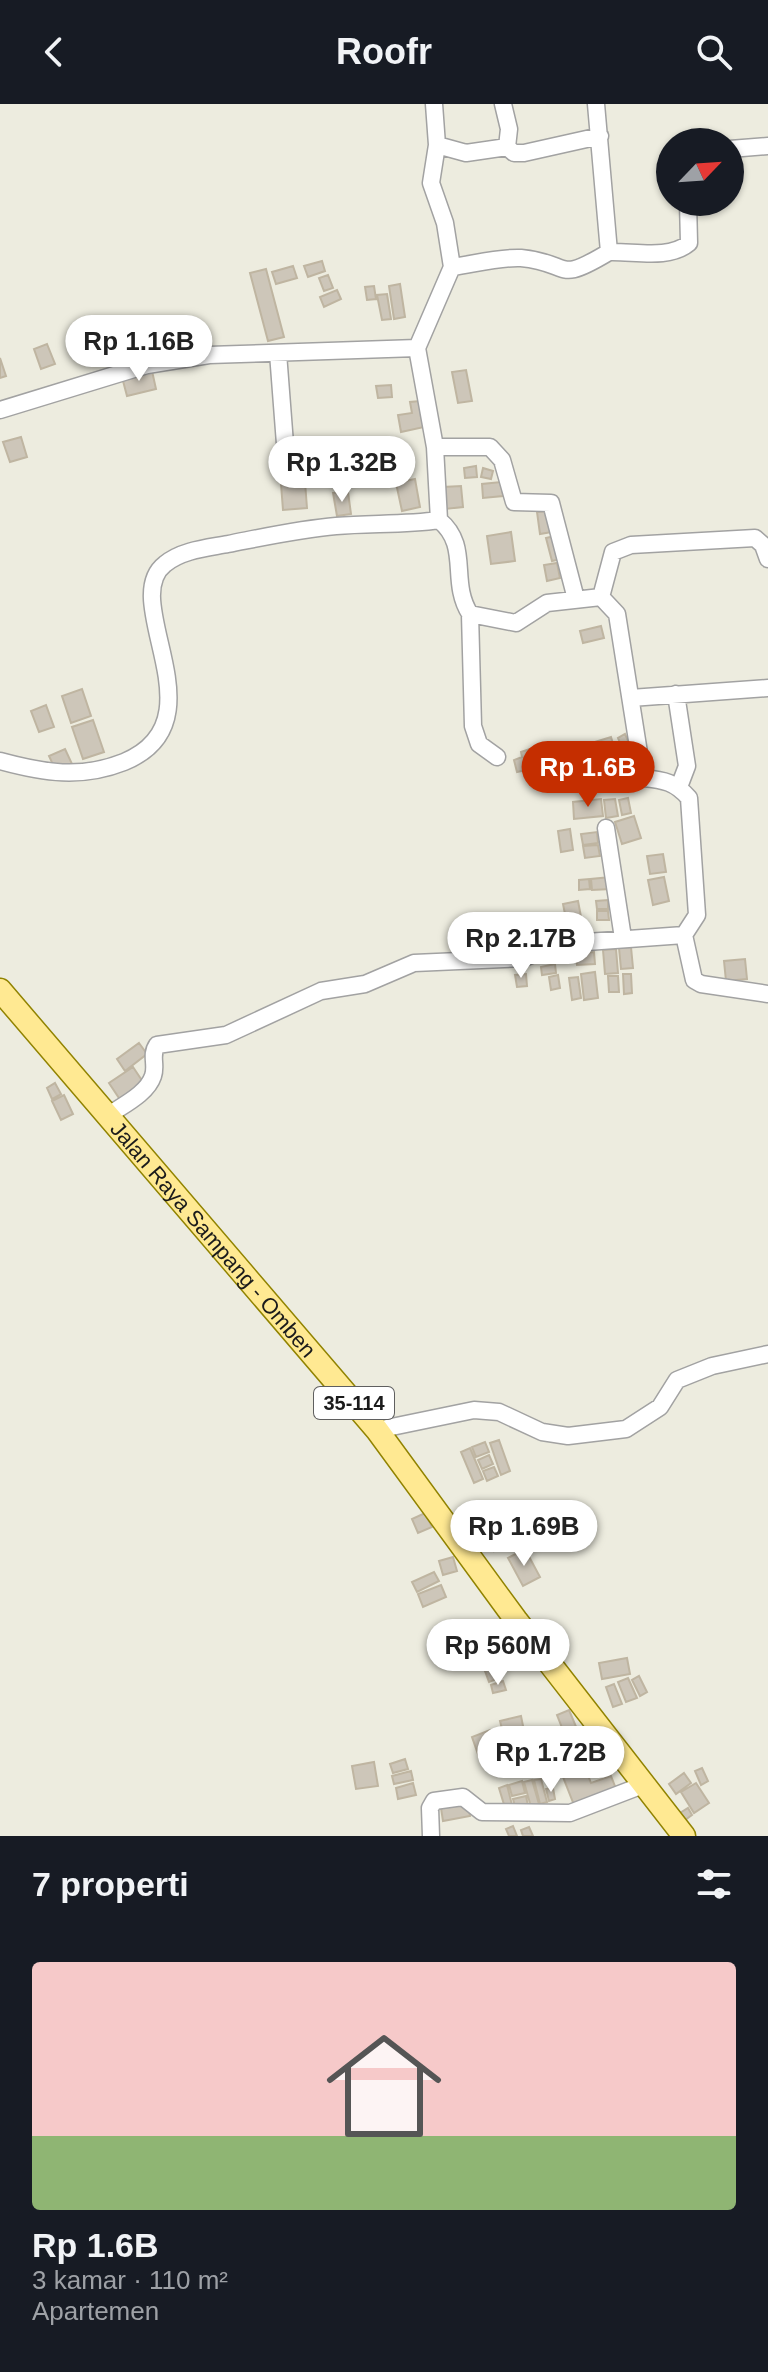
<!DOCTYPE html>
<html lang="id">
<meta charset="utf-8">
<style>
body{margin:0;font-family:Helvetica,sans-serif;background:#242831;color:#f1f3f6;height:100vh;display:flex;flex-direction:column;font-size:30px;white-space:nowrap}
*{box-sizing:border-box;margin:0}
p{font-size:26px;color:#9ea1a6}
.icon{flex:none;width:44px;height:44px;fill:none;stroke:currentColor;stroke-width:2;stroke-linecap:round;stroke-linejoin:round}
.map{position:relative;height:1732px;overflow:hidden}
.sheet{display:flex;flex-direction:column;background:#171b24;flex:1}
.sheet>*{flex:none}
.needle{width:52px;rotate:65deg}
.fabs{position:absolute;left:656px;top:24px;display:grid;gap:16px}
.fabs a{display:grid;place-items:center;width:88px;height:88px;border-radius:50%;background:#171b24;box-shadow:0 2px 6px #0004;font-size:40px}
.price{position:absolute;translate:-50% -68px;padding:0 18px;border-radius:28px;background:#fff;color:#222;font-size:26px;line-height:52px;filter:drop-shadow(0 2px 4px #0008)}
.price::after{content:'';position:absolute;left:50%;top:48px;width:24px;height:18px;margin-left:-12px;background:inherit;clip-path:polygon(0 0,100% 0,50% 100%)}
.price.active{background:#c52e00;color:#fff}
ul{padding:0;list-style:none}
li{display:grid;align-content:center;gap:16px;height:424px;padding:0 32px}
li+li{border-top:2px solid #363941}
li span{display:grid;place-items:center;height:248px;border-radius:8px;color:#555}
li>.icon{margin-inline-start:auto}
span .icon{width:144px;height:144px;fill:#fffc;stroke-width:1}
li b{font-size:34px}
h2{display:flex;justify-content:space-between;align-items:center;height:96px;padding:0 32px;font-size:34px}
header{display:flex;justify-content:space-between;align-items:center;height:104px;padding:0 32px;background:#171b24;font-size:36px;font-weight:800}
.map>svg:first-child{display:block}
</style>
<header><svg class="icon" aria-label="back" viewBox="0 0 24 24"><path d="M15 5l-7 7 7 7"/></svg>Roofr<svg class="icon" aria-label="search" viewBox="0 0 24 24"><circle cx="10" cy="10" r="6"/><path d="M15 15l6 6"/></svg></header>
<div class="map">
<svg width="768" height="1732" viewBox="0 0 768 1732">
<rect width="100%" height="100%" fill="#edecdf"/>
<path fill="#cdc6b9" stroke="#bfb5a1" stroke-width="2" d="M322 157 325 167 308 173 304 162Z
M293 162 297 174 276 180 272 168Z
M266 165 284 233 268 237 250 169Z
M328 171 333 184 324 187 319 174Z
M400 180 405 213 394 215 389 182Z
M374 182 376 195 367 196 365 183Z
M337 186 341 195 324 203 320 193Z
M387 190 391 215 382 216 377 191Z
M47 240 55 260 41 265 34 245Z
M0 254 6 272 0 274Z
M466 266 472 297 458 299 452 268Z
M152 267 156 285 127 292 122 273Z
M391 281 392 293 378 294 376 282Z
M420 297 424 323 401 328 398 311 412 309 410 298Z
M21 333 27 353 10 358 3 338Z
M390 345 391 368 365 369 364 346Z
M343 348 345 361 322 364 321 351Z
M291 352 294 367 279 369 276 355Z
M476 362 477 373 465 374 464 364Z
M483 364 493 367 491 375 481 373Z
M345 368 346 383 336 384 335 369Z
M415 375 420 403 402 407 396 379Z
M305 378 307 404 283 406 281 380Z
M501 378 503 392 483 394 482 380Z
M461 382 463 403 445 405 443 383Z
M348 388 351 410 337 412 333 389Z
M549 407 552 428 540 430 537 408Z
M511 428 515 457 491 460 487 432Z
M559 431 565 454 552 457 546 434Z
M557 459 560 474 547 477 544 461Z
M601 522 604 534 583 539 580 527Z
M82 585 91 612 71 619 62 592Z
M46 601 54 623 39 628 31 607Z
M93 616 104 648 83 655 72 623Z
M625 630 633 648 625 651 618 634Z
M611 633 614 643 598 648 595 638Z
M533 644 540 669 528 673 526 666 517 668 514 656 522 653 521 648Z
M65 645 72 660 56 667 49 652Z
M619 647 624 671 614 673 609 649Z
M574 649 579 667 564 670 560 652Z
M606 650 610 673 598 675 593 653Z
M628 694 631 709 622 711 619 696Z
M601 695 603 712 574 715 573 698Z
M615 695 618 712 606 714 604 696Z
M634 712 641 734 622 740 615 718Z
M570 725 573 746 561 748 558 727Z
M597 728 598 739 583 741 581 730Z
M598 741 600 752 585 754 583 742Z
M663 750 666 768 650 770 647 752Z
M610 773 611 785 592 786 591 775Z
M664 773 669 797 653 801 648 776Z
M589 775 590 785 579 786V776Z
M608 796V805H597L596 797Z
M578 797 582 818 567 820 563 800Z
M597 807H608L609 816H597Z
M631 843 633 864 621 865 619 844Z
M616 845 618 869 605 870 603 846Z
M594 848 595 860 577 861 576 850Z
M745 855 747 875 726 877 724 857Z
M555 860 556 869 542 871 541 863Z
M595 868 598 894 584 896 581 870Z
M526 870 527 882 517 883 515 871Z
M623 870H631L632 889 624 890Z
M558 871 560 884 551 886 549 873Z
M608 872H618L619 888H609Z
M578 873 581 894 572 896 569 874Z
M139 939 147 950 125 967 117 955Z
M133 963 145 981 121 997 109 979Z
M55 979 61 990 52 995 47 984Z
M64 991 73 1010 61 1016 52 997Z
M499 1336 510 1367 501 1371 490 1339Z
M485 1338 489 1348 476 1353 472 1343Z
M470 1344 483 1375 474 1379 461 1348Z
M489 1351 493 1360 482 1365 478 1356Z
M494 1363 498 1372 487 1377 483 1367Z
M425 1409 432 1423 418 1429 412 1415Z
M503 1410 517 1433 494 1447 481 1423Z
M525 1445 540 1473 523 1482 508 1454Z
M453 1453 457 1467 443 1471 439 1457Z
M434 1468 439 1477 417 1488 412 1478Z
M441 1481 446 1493 423 1503 418 1490Z
M627 1554 630 1570 602 1575 599 1559Z
M498 1562 502 1573 489 1578 485 1567Z
M639 1572 647 1588 640 1592 632 1576Z
M628 1574 637 1594 626 1598 618 1578Z
M503 1577 506 1586 493 1589 491 1581Z
M614 1580 622 1600 613 1603 606 1583Z
M569 1606 577 1625 565 1631 557 1611Z
M521 1612 526 1637 506 1641 500 1617Z
M490 1626 498 1649 480 1656 472 1633Z
M572 1631 591 1679 611 1672 618 1690 576 1706 550 1640Z
M405 1655 408 1665 393 1669 390 1660Z
M374 1658 378 1682 356 1685 352 1662Z
M702 1664 708 1677 701 1681 695 1667Z
M411 1667 413 1676 394 1680 392 1672Z
M684 1669 691 1679 676 1690 669 1680Z
M541 1675 547 1698 540 1700 534 1676Z
M532 1676 539 1700 531 1703 524 1678Z
M522 1677 525 1689 512 1692 509 1681Z
M413 1679 416 1691 398 1695 396 1684Z
M696 1679 709 1699 694 1709 681 1688Z
M507 1681 513 1705 506 1707 499 1684Z
M553 1684 555 1695 549 1697 546 1685Z
M526 1692 528 1702 516 1706 513 1695Z
M468 1698 470 1712 443 1717 441 1704Z
M688 1704 692 1711 685 1716 680 1709Z
M513 1722 517 1732H509L506 1725Z
M529 1723 533 1732H523L521 1726Z"/>
<g fill="none" stroke-linecap="round" stroke-linejoin="round">
<g stroke="#a2a2a2" stroke-width="19">
<path id="minor" d="M434 0 437 41 431 79 445 119 452 163
M437 41 466 49 507 43 509 25 503 0
M507 43 514 49H524L600 32
M730 45 768 42
M609 148C634 147 669 156 689 139L688 98
M417 244 435 343 439 416
M278 249 285 340
M0 306 147 261 209 251 417 244 452 163C474 160 499 153 521 154 573 159 554 181 609 148L596 0
M435 343H490L502 356 514 398 551 399 576 495
M601 493 613 448 631 441 755 434 763 441 768 455
M470 510 473 622 479 640 497 653
M676 590 687 662 679 683
M631 594 768 584
M0 657C44 669 81 675 124 658 224 617 117 497 165 460 182 446 207 444 228 440 264 433 300 425 336 422 371 419 405 421 439 416 471 442 449 477 470 510L516 519 547 499 601 493 617 510 643 674C664 676 675 678 689 694L697 811 684 831 587 838 551 843 524 854 414 859 365 880 321 887 226 931 157 941C150 951 157 961 153 972 147 990 123 1001 109 1011
M606 724 623 834
M684 831 694 876 701 880 768 890
M377 1326 474 1306 499 1308 542 1328 568 1332 626 1325 660 1303 677 1276 712 1262 768 1250
M431 1732 430 1704 434 1697 463 1693 482 1708 570 1709 643 1681"/>
</g>
<g stroke="#918300" stroke-width="25">
<g id="major">
<path id="s1" d="M0 886 377 1326 516 1516 684 1732"/>
</g>
</g>
<use href="#minor" stroke="#fff" stroke-width="16"/>
<use href="#major" stroke="#ffe992" stroke-width="22"/>
</g>
<g text-anchor="middle" stroke-width="8" stroke-linejoin="round" paint-order="stroke">
<rect fill="#fff" stroke="#5f5f5f" stroke-width="2" x="314" y="1283" width="80" height="32" rx="6"/>
<g font-size="20" font-weight="bold" fill="#1b1b1b">
<text x="354" y="1306">35-114</text>
</g>
<g font-size="22" fill="#1b1b1b" stroke="#fff">
<text dy="8" stroke="none"><textPath href="#s1" startOffset="328">Jalan Raya Sampang - Omben</textPath></text>
</g>
</g>
</svg>
<div class="fabs">
<a><svg class="needle" viewBox="-14 -14 28 28"><path d="M0-13l5 13h-10z" fill="#e53935"/><path d="M0 13l5-13h-10z" fill="#9ea1a6"/></svg></a>
</div>
<b class="price" style="left:139px;top:279px">Rp 1.16B</b>
<b class="price" style="left:342px;top:400px">Rp 1.32B</b>
<b class="price active" style="left:588px;top:705px">Rp 1.6B</b>
<b class="price" style="left:521px;top:876px">Rp 2.17B</b>
<b class="price" style="left:524px;top:1464px">Rp 1.69B</b>
<b class="price" style="left:498px;top:1583px">Rp 560M</b>
<b class="price" style="left:551px;top:1690px">Rp 1.72B</b>
</div>
<section class="sheet">
<h2>7 properti<svg class="icon" aria-label="filters" viewBox="0 0 24 24"><path d="M4 7h16M4 17h16"/><circle cx="9" cy="7" r="2"/><circle cx="15" cy="17" r="2"/></svg></h2>
<ul>
<li><span style="background:linear-gradient(#f6c9c9 70%,#8fb573 0)"><svg class="icon" aria-label="home" viewBox="0 0 24 24"><path d="M3 11l9-7 9 7M6 9v11h12V9"/></svg></span><div><b>Rp 1.6B</b><p>3 kamar · 110 m²</p><p>Apartemen</p></div></li>
</ul>
</section>
